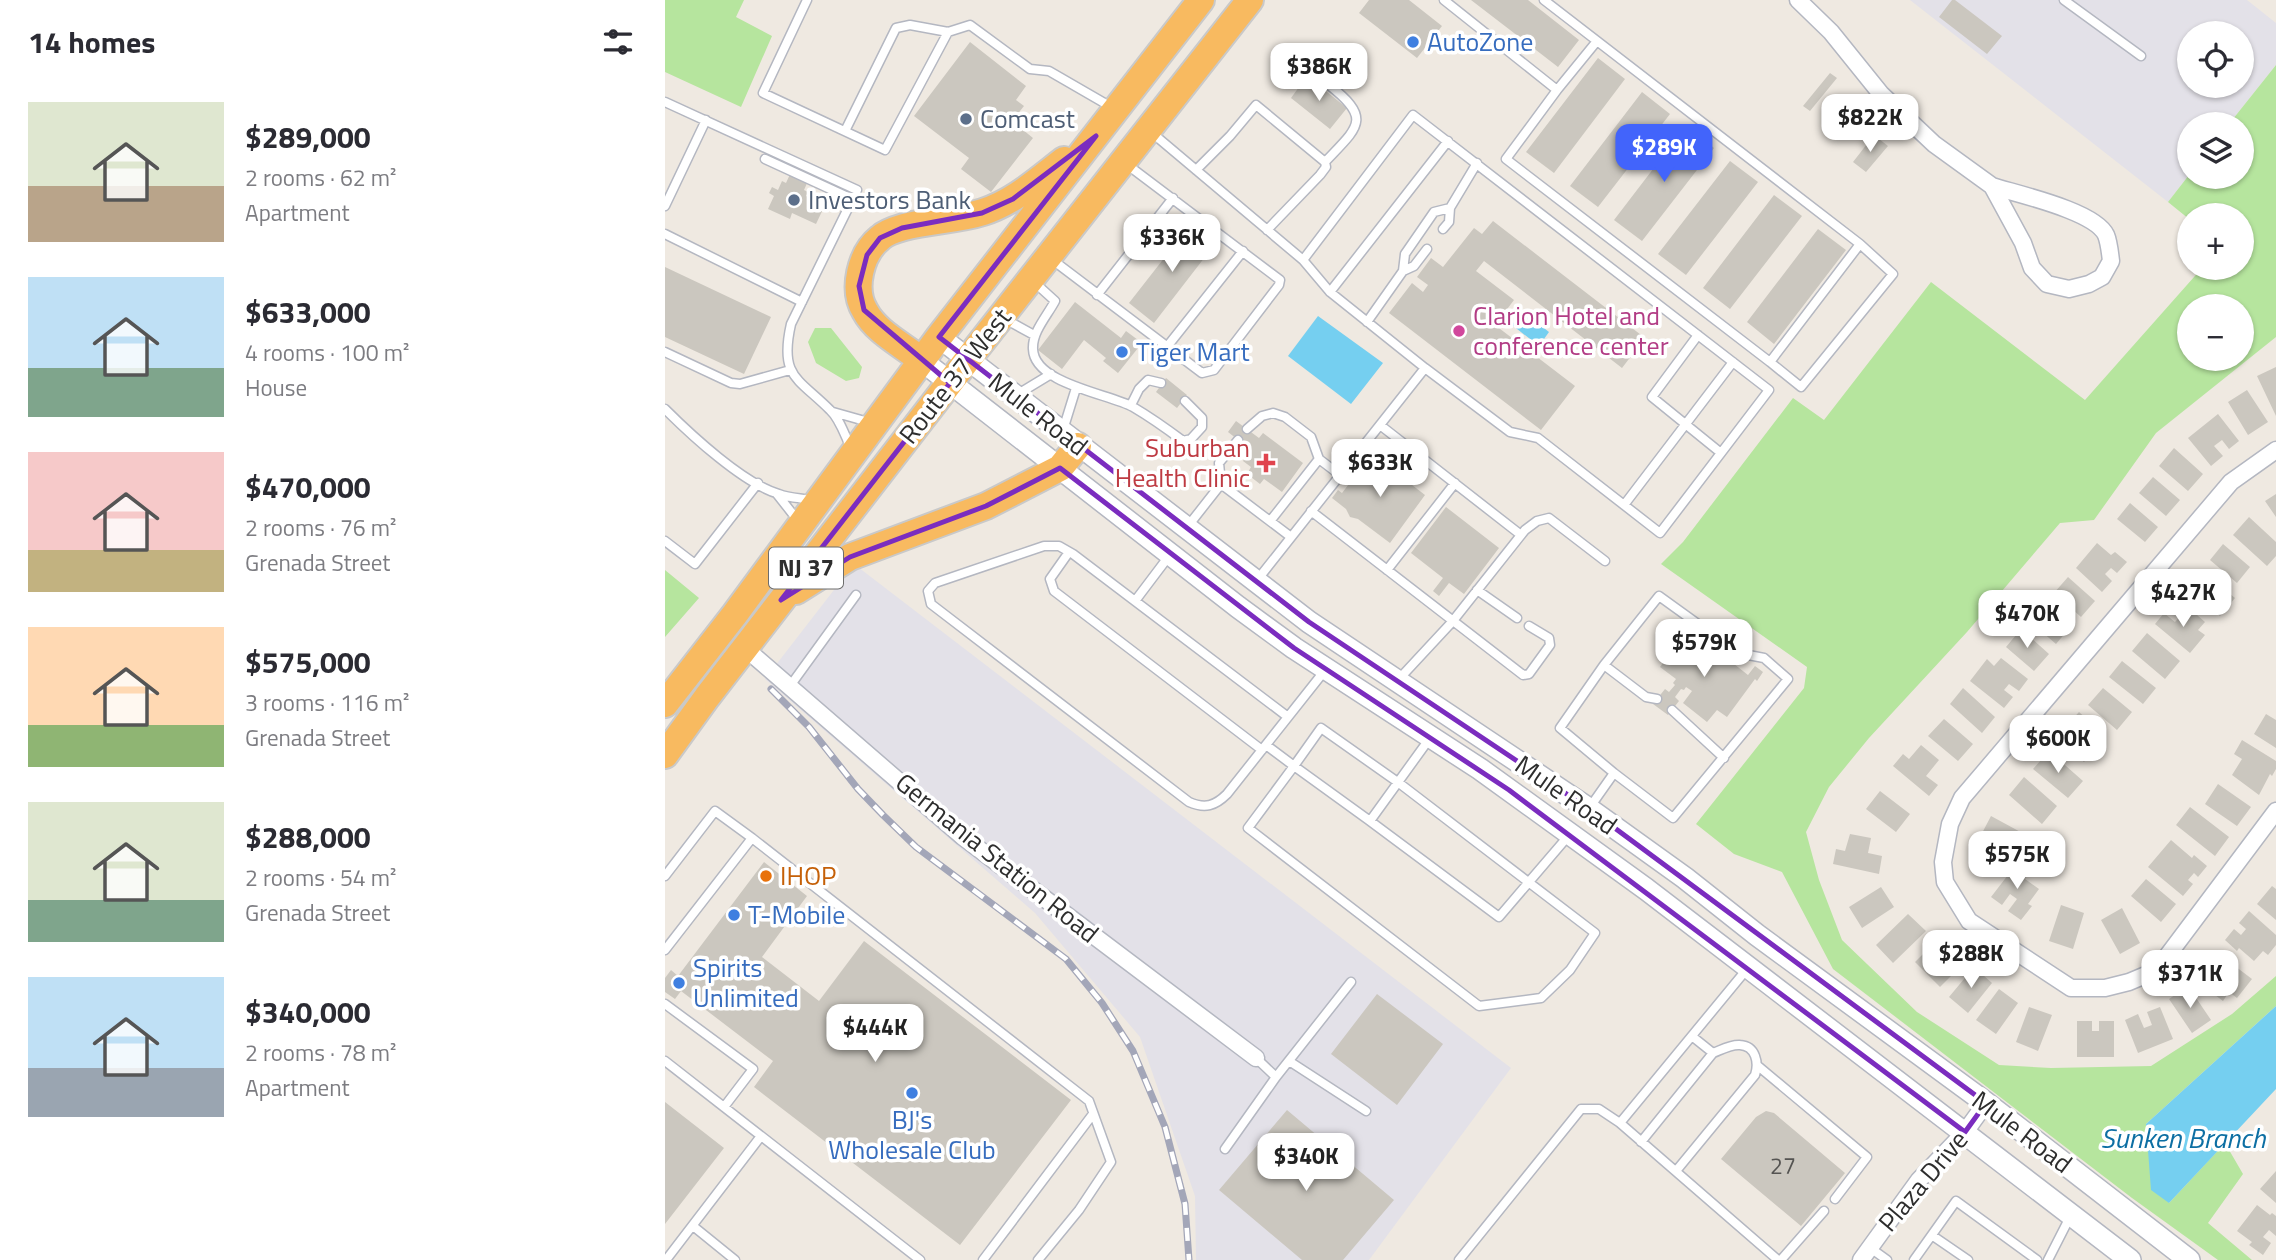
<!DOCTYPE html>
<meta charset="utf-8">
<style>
body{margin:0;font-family:"Titillium Web",sans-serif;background:#f7f7f7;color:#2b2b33;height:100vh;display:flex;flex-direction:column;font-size:26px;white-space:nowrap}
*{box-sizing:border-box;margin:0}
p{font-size:23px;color:#7c7c81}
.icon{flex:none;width:38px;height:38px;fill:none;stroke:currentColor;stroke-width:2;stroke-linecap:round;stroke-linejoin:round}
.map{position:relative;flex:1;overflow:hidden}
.sheet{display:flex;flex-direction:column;background:#fff;width:665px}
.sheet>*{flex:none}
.buttons{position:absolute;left:1512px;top:21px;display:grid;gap:14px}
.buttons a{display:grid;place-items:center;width:77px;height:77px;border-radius:50%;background:#fff;box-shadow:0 2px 5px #0004;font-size:35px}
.price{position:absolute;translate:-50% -60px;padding:0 16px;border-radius:14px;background:#fff;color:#222;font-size:23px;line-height:46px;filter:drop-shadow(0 2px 4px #0008)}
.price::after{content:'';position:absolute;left:50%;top:42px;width:21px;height:16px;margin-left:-10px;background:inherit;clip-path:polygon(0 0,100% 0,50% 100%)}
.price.current{background:#4264fb;color:#fff}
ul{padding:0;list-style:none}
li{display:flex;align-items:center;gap:21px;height:175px;padding:0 28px}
li span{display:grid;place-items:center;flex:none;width:196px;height:140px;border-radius:0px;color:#555}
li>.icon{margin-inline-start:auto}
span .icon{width:84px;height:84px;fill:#fffc;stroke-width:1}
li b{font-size:30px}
h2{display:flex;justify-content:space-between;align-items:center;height:84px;padding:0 28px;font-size:30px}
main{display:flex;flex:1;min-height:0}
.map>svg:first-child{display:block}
</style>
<main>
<section class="sheet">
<h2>14 homes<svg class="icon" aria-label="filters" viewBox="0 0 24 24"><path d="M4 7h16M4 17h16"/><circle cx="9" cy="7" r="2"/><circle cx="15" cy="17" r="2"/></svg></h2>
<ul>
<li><span style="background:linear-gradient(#dfe7d0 60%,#b9a48a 0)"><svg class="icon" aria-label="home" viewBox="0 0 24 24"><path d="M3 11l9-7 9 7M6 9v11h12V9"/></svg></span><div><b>$289,000</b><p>2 rooms · 62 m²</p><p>Apartment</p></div></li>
<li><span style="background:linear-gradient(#bfe0f5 65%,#7fa58c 0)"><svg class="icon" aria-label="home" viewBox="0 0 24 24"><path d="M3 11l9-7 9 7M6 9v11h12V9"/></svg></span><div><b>$633,000</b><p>4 rooms · 100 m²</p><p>House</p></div></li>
<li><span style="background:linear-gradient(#f6c9c9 70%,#c2b280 0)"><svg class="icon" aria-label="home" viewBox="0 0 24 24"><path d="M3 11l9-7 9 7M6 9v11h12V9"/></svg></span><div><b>$470,000</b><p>2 rooms · 76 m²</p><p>Grenada Street</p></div></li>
<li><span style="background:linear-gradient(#ffd9b3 70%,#8fb573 0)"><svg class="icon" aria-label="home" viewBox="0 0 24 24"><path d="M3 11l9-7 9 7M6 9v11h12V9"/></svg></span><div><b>$575,000</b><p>3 rooms · 116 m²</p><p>Grenada Street</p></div></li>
<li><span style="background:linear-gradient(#dfe7d0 70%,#7fa58c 0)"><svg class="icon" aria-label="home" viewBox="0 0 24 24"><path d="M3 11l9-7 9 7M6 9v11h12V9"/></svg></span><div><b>$288,000</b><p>2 rooms · 54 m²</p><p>Grenada Street</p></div></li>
<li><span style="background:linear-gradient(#bfe0f5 65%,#9aa5b1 0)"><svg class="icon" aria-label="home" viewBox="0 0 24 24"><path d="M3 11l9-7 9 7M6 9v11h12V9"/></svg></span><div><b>$340,000</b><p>2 rooms · 78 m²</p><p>Apartment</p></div></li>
</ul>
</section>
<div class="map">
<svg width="1611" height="1260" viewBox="0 0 1611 1260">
<rect width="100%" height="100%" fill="#efe9e1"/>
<path fill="#e3e1e8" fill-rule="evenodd" d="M1245 0H1582L1611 23V65L1564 124H1524V175L1503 202ZM1524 33H1577V86H1524Z
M189 564 846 1068 704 1260H531L530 1196 475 1037 370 913 100 679Z"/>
<path fill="#b6e59e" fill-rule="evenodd" d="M0 0H79L71 17 107 36 76 107 0 72Z
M1611 65V337L1491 433 1429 520 1395 523 1302 632 1204 738 1164 787 1141 832 1154 880 1177 940 1252 1012 1334 1065 1386 1068 1486 1066 1567 1014 1611 976V1006L1481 1124 1504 1203 1560 1143 1578 1174 1543 1223 1587 1260H1553L1467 1198 1168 969 1117 872 1069 854 1031 824 1139 688 1142 667 996 564 1018 542 1128 398 1159 420 1266 282 1420 400 1537 268H1577V215H1524V219L1503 202 1524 175V177H1577V124H1564ZM1524 306H1577V359H1524Z
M150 328H166L197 367 194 378 181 381 151 363 143 342Z
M0 570 34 598 0 637Z"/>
<path fill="#75cff0" d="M857 311 884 332 874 346 847 325Z
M653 316 718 363 686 404 623 356Z
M1611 1006V1089L1504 1203 1486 1190 1481 1124Z"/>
<path fill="#cbc7bf" d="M704 0H744L777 26 752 58 694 13Z
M806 0H863L914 40 893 67Z
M1287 0H1290L1337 36 1322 54 1274 17Z
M305 42 361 86 351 100 359 106 347 121 368 138 326 192 296 169 304 158 249 116Z
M933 58 960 79 889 173 861 152Z
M1165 73 1172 78 1145 111 1138 106Z
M642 76 682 108 665 129 626 98Z
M977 92 1005 114 933 207 905 186Z
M1021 126 1049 148 977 241 949 220Z
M1209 135 1223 146 1201 172 1188 162Z
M1065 161 1093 182 1021 275 993 254Z
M126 172 143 181 139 190 143 192 141 196 160 205 151 224 127 213 125 219 103 209 109 196 104 193 107 187 113 190 117 181 121 183Z
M1109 195 1137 216 1065 309 1038 288Z
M828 221 980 338 957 368 819 261 811 271 849 300 830 325 910 386 876 430 724 313 747 283 758 292 763 285 752 277 766 258 778 267 809 228 817 234Z
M525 225 550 244 489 323 464 303Z
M1153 229 1181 250 1109 344 1082 322Z
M0 267 106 317 79 374 0 337Z
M410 302 456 338 461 331 477 343 453 373 438 361 441 358 419 340 397 369 373 350Z
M1611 367V416L1592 376Z
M501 378 522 395 512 408 491 392Z
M1582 390 1603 422 1583 435 1563 402Z
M1553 414 1574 441 1564 449 1557 440 1549 446 1558 456 1546 466 1523 438Z
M571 421 594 438 598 433 638 463 617 492 599 479 595 484 582 474 586 467 578 461 586 450 563 432Z
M1509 448 1538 474 1523 491 1494 466Z
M707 454 760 495 725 543 693 519 685 517 681 509 667 498 673 490 677 493Z
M1488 477 1515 500 1501 516 1474 493Z
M1611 494V517L1600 501Z
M1465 503 1493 527 1480 542 1452 519Z
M781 507 834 548 799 594 784 583 774 596 768 591 778 578 746 553Z
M1584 517 1611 542V556L1602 566 1568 535Z
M1432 543 1446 555 1450 552 1462 562 1452 573 1446 568 1440 574 1447 581 1437 592 1411 568Z
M1558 544 1585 567 1572 583 1545 560Z
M1536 570 1570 598 1555 616 1521 588Z
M1403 577 1430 601 1416 617 1389 593Z
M1378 600 1407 625 1391 644 1362 619Z
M1523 607 1540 622 1533 630 1540 635 1525 653 1490 624 1499 613 1510 622Z
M1356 629 1384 654 1369 671 1341 647Z
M1032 631 1057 651 1055 653 1083 675 1090 666 1098 672 1092 681 1090 679 1062 717 1052 710 1042 722 1018 703 1027 691 1021 687 1019 690 1016 689 1010 697 1014 701 1003 715 988 704 1000 689 1004 692 1010 685 1008 683 1011 679 995 667 1014 641 1021 646Z
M1482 633 1515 661 1500 679 1467 651Z
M1336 658 1363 679 1354 691 1344 684 1339 690 1348 697 1339 708 1305 681 1322 659 1329 666Z
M1457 661 1491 688 1478 704 1444 677Z
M1298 688 1330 717 1317 733 1285 704Z
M1438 688 1467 712 1452 730 1423 705Z
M1414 712 1441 736 1419 762 1405 750 1403 753 1389 741 1399 730 1410 740 1416 733 1404 723Z
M1601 714 1611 720V748L1589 734Z
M1279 719 1308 744 1293 761 1263 736Z
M1577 740 1611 761V769L1607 776 1605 774 1594 795 1567 775 1577 759 1569 754Z
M1256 745 1274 760 1261 776 1273 785 1264 796 1228 766 1238 754 1244 759Z
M1384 751 1418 781 1403 798 1368 769Z
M1359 777 1392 806 1377 824 1344 795Z
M1553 784 1586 807 1572 826 1540 804Z
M1215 791 1245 814 1231 832 1201 809Z
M1525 807 1564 837 1550 856 1511 825Z
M1326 816 1361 835 1349 856 1315 837Z
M1185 834 1206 838 1203 853 1217 856 1214 874 1168 864 1171 849 1180 851Z
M1506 840 1527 858 1529 855 1542 866 1533 877 1529 873 1523 880 1528 884 1518 896 1483 867Z
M99 862 142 896 97 957 154 1001 199 941 406 1100 295 1245 89 1087 108 1061 16 991 10 999 0 992V978L6 970 13 976Z
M1353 862 1365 871 1360 879 1374 889 1363 904 1367 906 1356 920 1343 911 1352 899 1345 894 1337 905 1326 897Z
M1481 879 1511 904 1496 922 1466 896Z
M1607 886 1611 889V920L1592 904Z
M1216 887 1229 907 1197 928 1184 907Z
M1396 905 1419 913 1408 949 1384 941Z
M1457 908 1475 943 1455 954 1436 920Z
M1584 911 1611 935V945L1603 955 1598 951 1589 961 1574 948 1572 951 1560 940 1569 929 1576 935 1581 929 1574 923Z
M1243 914 1261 931 1228 963 1211 945Z
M1273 934 1283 945 1273 955 1279 961 1290 951 1300 962 1275 987 1250 962 1263 949 1261 946Z
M1550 951 1587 979 1572 998 1564 992 1558 1001 1542 989 1549 979 1545 975 1550 969 1541 962Z
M1309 967 1327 983 1303 1013 1284 997Z
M1523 986 1546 1020 1527 1033 1504 999Z
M1334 989 1353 1003 1331 1034 1311 1020Z
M712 994 778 1044 732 1105 666 1054Z
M1364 1007 1387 1015 1373 1051 1351 1042Z
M1495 1007 1508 1039 1473 1053 1460 1020 1473 1014 1479 1028 1487 1025 1482 1012Z
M1412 1021H1427V1031H1434V1021H1449V1057H1412Z
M0 1102 59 1148 0 1224Z
M622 1110 729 1200 678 1260H637L554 1190Z
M1101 1111 1109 1113 1180 1173 1136 1226 1056 1159 1091 1117Z
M1611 1171V1203L1595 1189Z
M1592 1205 1605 1215 1607 1213 1611 1216V1236L1604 1230 1598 1237 1606 1243 1598 1255 1584 1245 1587 1242 1572 1231Z"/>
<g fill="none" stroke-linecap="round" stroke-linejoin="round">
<g stroke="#b4b7c1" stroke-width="11">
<path id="service" d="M142 0 98 93 220 150 283 32
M779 0 892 90
M879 0 1195 244 1105 362 841 159 892 90 932 41
M1399 0 1476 56
M626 63C641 67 652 76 664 85 708 119 693 127 660 162
M0 102 192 190 126 324C114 377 133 378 165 410 175 419 180 436 186 448
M180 131 231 28 245 25 283 32 305 25 365 69 384 71 448 108
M486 132 638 260 665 292 760 368 593 579
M100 159 187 199
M531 170 565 136 591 105 660 162 661 167 655 175 602 230
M0 206 41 120
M778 229 784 222 785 208 812 163
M0 234 137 302
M385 258 537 373 549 370 614 285 615 280 460 163
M638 260 748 115 1104 390 995 533 873 438 845 432 760 368
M738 271 749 266 762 249
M368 281 390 301C382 316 367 332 368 349 369 384 445 394 468 407 485 417 502 429 518 441L526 439 537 427V418L520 401
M665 292 783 141
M432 295 508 198
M338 318 369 335
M702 322 738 271 740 254 769 212 785 208
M1033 335 987 397 1056 453
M501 348 578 251
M0 352 66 383 75 384 125 370
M1105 362 1136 387 1228 274 1195 244
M353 394 386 374
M466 405 474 389 483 380 496 383
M0 409C26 435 79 484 114 494 124 498 136 498 146 500
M168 412 207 423
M715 425 856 535
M582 429 597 416 608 413 620 417 646 437 654 459 675 475
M398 430 411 388
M556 484 626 537
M112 494 134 522
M959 505 1068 362
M646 511 858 675 864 674 885 645 884 638 864 626
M606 520 654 459
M523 526 556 484 554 463 573 440
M0 541 30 564 93 483
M404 552 385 579 389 591 597 750
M722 570 790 483
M812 590 852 618
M470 601 504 556
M939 665 994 596 1073 653 1099 658 1123 679 1008 818 949 773 895 728 939 665 981 697 992 699
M734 679 787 622 860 530 872 521 884 518 940 561
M125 686 191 595
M1007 710 1059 758
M623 717 408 554 394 546H379L270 583 263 591 266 604 524 802C540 809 550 806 562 794L661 669
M601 745 629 766 656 728 734 783 930 933 905 970 876 998 814 1006 583 828 629 766 705 821 765 738
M925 807 949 773
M705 821 834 917 905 834
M0 876 50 811 87 838
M0 950 87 838 424 1101 446 1162 414 1210 373 1260
M1082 969 955 1123 1113 1260
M0 1004 88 1069 59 1107
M0 1061 255 1260
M624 1061 701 1111
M1093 1066 1202 1157 1170 1199
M611 1077 686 982
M976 1142 1048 1053
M560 1149 611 1077 591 1058
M1011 1171 1090 1075C1094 1063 1091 1046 1075 1045 1066 1044 1056 1050 1048 1053L1028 1037
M28 1226 70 1260
M1268 1236 1303 1260
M1204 1247 1222 1260
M1 1260 96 1136
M318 1260 428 1114
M794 1260 916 1109H934L955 1123
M1116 1260 1159 1211
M1249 1260 1291 1201 1372 1260
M1383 1260 1406 1215"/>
</g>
<g stroke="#b4b7c1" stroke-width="19">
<path id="minor" d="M1133 0 1166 32 1216 94 1269 144 1327 186
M1327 186C1352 194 1430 211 1441 235 1444 242 1445 253 1446 261L1437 277 1424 284 1404 289 1382 284 1367 268 1358 243Z
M1611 450 1566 482 1297 798 1285 824 1278 862 1280 882 1304 921 1406 988H1440L1464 982 1483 974 1500 959 1611 811
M80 648 298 837 591 1058
M1196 1260 1254 1180 1300 1132 1321 1103"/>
</g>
<g stroke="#b4b7c1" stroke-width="24">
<path id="secondary" d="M274 337 644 622 924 809 1020 878 1092 935 1321 1103 1524 1260
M256 360 573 607 629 648 815 769 981 889 1465 1260"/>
</g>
<g stroke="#c9c9c9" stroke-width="30">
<path id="trunk" d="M256 360C238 345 211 332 200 311 187 290 195 254 215 238 220 233 232 229 239 227 265 220 293 220 318 212 349 202 373 180 399 160
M131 591 185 557 321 506 395 468 413 446
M0 704 70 614 274 337 536 0
M0 755 42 697 303 359 585 0"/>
</g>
<use href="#service" stroke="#fff" stroke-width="8"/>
<use href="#minor" stroke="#fff" stroke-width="16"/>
<use href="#secondary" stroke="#fff" stroke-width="21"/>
<use href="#trunk" stroke="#f8ba60" stroke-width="26"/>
<g stroke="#a3a6b8" stroke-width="7">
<path id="rail" d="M106 689 144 727 193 789 218 815 251 847 401 959 437 1003 468 1051 500 1127 520 1204 524 1260"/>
</g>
<use href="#rail" stroke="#fff" stroke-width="4.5" stroke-dasharray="13" stroke-linecap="butt"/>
</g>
<path fill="none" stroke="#7b2cbf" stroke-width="5" stroke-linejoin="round" d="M431 136 274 337 644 622 924 809 1321 1103 1300 1132 844 790 629 648 395 468 321 506 185 557 116 600 285 383 199 310 194 286 202 255 215 238 237 228 317 213 348 199Z"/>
<g fill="#3f7fe0" stroke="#fff" stroke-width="2.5">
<circle cx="748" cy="42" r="7"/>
<circle cx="457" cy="352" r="7"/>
<circle cx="69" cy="915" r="7"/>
<circle cx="14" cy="983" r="7"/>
<circle cx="247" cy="1093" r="7"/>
</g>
<g fill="#5c6f8a" stroke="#fff" stroke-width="2.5">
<circle cx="301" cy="119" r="7"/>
<circle cx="129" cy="200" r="7"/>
</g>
<circle fill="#d1479c" stroke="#fff" stroke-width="2.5" cx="794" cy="331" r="7"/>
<path fill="#e0444e" stroke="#fff" stroke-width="2.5" d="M597.5 452.5h7v7h7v7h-7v7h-7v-7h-7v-7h7z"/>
<circle fill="#e8710a" stroke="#fff" stroke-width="2.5" cx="101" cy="876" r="7"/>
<g text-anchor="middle" stroke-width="7" stroke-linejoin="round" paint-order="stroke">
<g font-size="23" fill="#555452">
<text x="1118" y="1174">27</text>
</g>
<rect fill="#fff" stroke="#6d6d6d" stroke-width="2" x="104" y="547.5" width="74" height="41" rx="5"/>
<g font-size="24" font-weight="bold" fill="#2e2e2e">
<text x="141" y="576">NJ 37</text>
</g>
<g font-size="26" fill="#366cbe" stroke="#fff" text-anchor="start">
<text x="762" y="51">AutoZone</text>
<text x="471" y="361">Tiger Mart</text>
<text x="83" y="924">T-Mobile</text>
<text x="28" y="977">Spirits<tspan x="28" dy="30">Unlimited</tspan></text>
<text x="247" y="1129" text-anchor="middle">BJ's<tspan x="247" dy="30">Wholesale Club</tspan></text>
</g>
<g font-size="26" fill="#4e5e75" stroke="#fff" text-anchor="start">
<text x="315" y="128">Comcast</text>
<text x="143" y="209">Investors Bank</text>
</g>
<g font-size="26" fill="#b23c85" stroke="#fff" text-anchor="start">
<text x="808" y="325">Clarion Hotel and<tspan x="808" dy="30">conference center</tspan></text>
</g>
<g font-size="26" fill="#2e2e2e" stroke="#fff">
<text transform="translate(290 376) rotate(-52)" y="9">Route 37 West</text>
<text transform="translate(373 414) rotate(38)" y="9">Mule Road</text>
<text transform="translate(901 795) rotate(35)" y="9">Mule Road</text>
<text transform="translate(332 858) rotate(39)" y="9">Germania Station Road</text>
<text transform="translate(1357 1132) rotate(37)" y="9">Mule Road</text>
<text transform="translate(1258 1181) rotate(-50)" y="9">Plaza Drive</text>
</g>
<g font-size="26" fill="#be3a42" stroke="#fff" text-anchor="end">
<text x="585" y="457">Suburban<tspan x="585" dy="30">Health Clinic</tspan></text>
</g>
<g font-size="26" fill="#c56008" stroke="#fff" text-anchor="start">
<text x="115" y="885">IHOP</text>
</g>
<g font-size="28" font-style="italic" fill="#0d6fa3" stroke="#fff">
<text x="1518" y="1148">Sunken Branch</text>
</g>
</g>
</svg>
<div class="buttons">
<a><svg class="icon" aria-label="locate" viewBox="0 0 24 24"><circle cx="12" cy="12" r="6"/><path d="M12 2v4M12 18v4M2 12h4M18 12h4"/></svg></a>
<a><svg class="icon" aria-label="layers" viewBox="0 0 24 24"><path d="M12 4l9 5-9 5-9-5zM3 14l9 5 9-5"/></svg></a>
<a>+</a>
<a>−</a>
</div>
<b class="price" style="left:654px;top:103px">$386K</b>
<b class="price" style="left:1205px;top:154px">$822K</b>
<b class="price current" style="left:999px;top:184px">$289K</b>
<b class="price" style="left:507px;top:274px">$336K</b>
<b class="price" style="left:715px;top:499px">$633K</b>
<b class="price" style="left:1518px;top:629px">$427K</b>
<b class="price" style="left:1362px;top:650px">$470K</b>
<b class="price" style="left:1039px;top:679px">$579K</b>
<b class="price" style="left:1393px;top:775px">$600K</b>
<b class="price" style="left:1352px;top:891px">$575K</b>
<b class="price" style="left:1306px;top:990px">$288K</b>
<b class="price" style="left:1525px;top:1010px">$371K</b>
<b class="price" style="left:210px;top:1064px">$444K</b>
<b class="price" style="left:641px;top:1193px">$340K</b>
</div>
</main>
